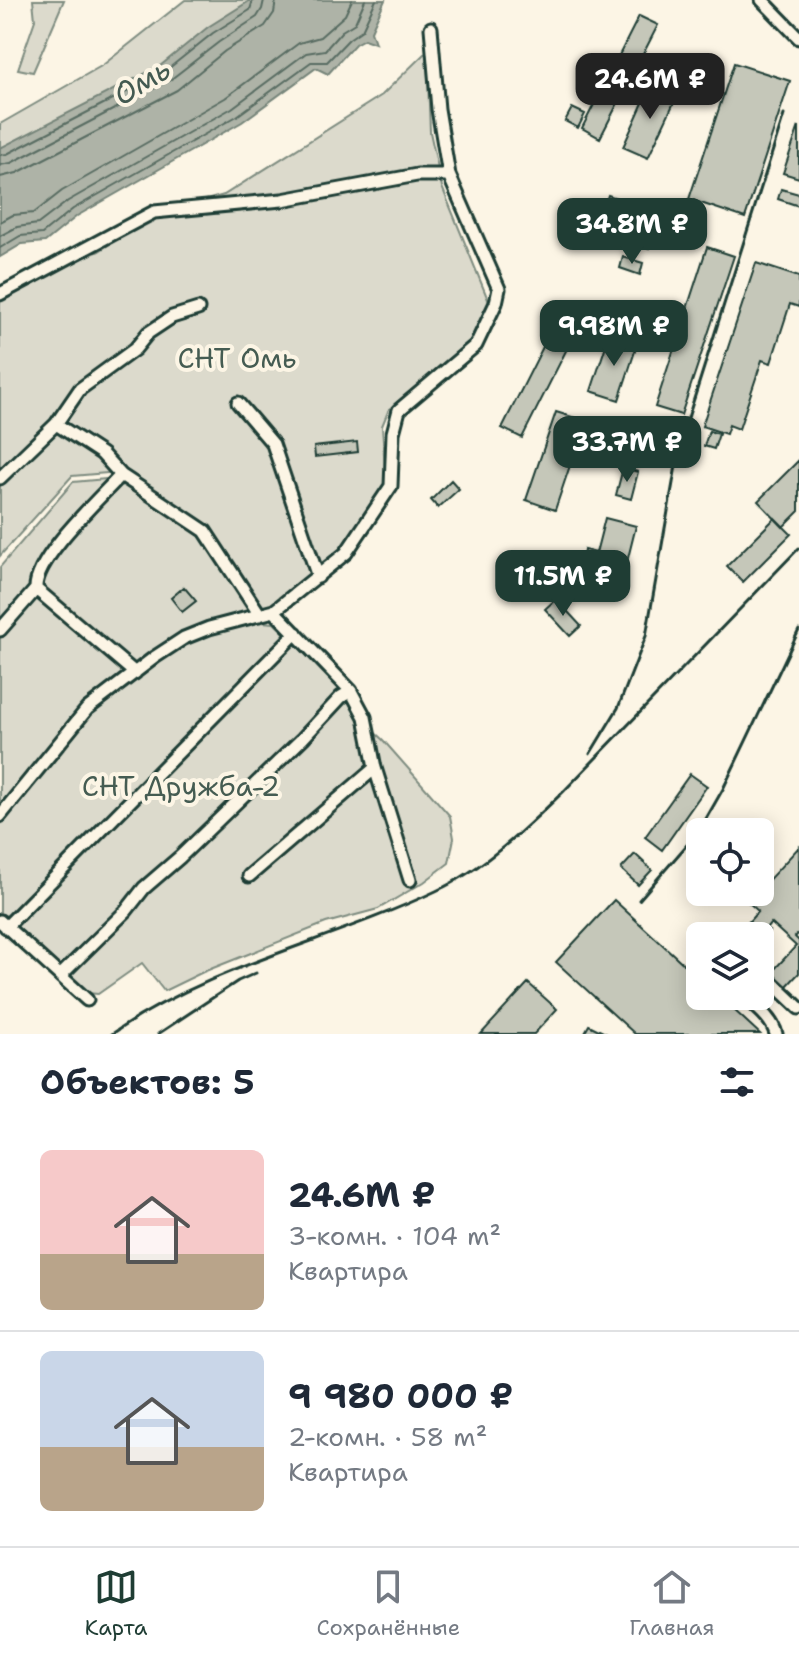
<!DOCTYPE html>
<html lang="ru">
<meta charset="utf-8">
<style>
body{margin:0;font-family:"Shantell Sans",sans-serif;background:#f6f6f7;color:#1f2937;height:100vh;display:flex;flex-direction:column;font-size:30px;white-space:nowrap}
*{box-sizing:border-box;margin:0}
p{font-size:26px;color:#747a83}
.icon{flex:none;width:44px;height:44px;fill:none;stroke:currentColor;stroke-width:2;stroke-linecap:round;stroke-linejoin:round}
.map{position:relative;height:1034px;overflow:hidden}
.sheet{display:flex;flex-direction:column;background:#fff;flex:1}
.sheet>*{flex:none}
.fabs{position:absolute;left:686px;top:818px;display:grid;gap:16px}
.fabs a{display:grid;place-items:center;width:88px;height:88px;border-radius:12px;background:#fff;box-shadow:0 4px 20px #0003;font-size:40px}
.price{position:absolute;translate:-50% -68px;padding:0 18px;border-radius:16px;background:#1f3d34;color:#fff;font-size:26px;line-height:52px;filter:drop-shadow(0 2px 4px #0008)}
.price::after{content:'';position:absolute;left:50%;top:48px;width:24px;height:18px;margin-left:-12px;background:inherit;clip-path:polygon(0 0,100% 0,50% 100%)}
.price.current{background:#222;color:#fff}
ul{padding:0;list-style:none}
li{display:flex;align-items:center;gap:24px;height:200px;padding:0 40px}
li+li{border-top:2px solid #e0e1e3}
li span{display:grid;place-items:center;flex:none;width:224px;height:160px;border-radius:12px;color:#555}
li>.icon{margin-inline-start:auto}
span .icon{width:96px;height:96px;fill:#fffc;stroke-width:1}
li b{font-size:34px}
h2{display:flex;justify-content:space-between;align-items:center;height:96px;padding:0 40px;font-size:34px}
.tab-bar{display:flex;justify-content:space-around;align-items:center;height:112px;border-top:2px solid #e0e1e3;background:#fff;font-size:22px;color:#747a83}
.tab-bar a{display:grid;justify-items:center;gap:4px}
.tab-bar .current{color:#1f3d34}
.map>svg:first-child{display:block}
</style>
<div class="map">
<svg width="799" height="1034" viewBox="0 0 799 1034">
<rect width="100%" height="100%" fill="#fcf5e5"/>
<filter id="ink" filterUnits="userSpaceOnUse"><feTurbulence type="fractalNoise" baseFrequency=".0125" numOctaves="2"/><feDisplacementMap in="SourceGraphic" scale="16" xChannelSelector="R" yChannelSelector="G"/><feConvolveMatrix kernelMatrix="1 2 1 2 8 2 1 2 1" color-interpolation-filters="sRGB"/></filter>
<g filter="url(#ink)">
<path fill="#dcdacc" stroke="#7e8c80" stroke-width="2" d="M33 0H64L33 72 18 69 35 20Z
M185 0H263L186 57 0 156V124L103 65Z
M427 51 430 132 442 187 489 302 473 338 389 409 382 426 386 483 343 550 272 606 260 609 206 529 119 472 72 476 0 556V297L18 286 99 251 153 215 224 195 382 95Z
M117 478 204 535 226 566 250 612 261 622 274 623 341 689 358 717 383 740 450 816 454 838 449 863 424 882 378 909 326 923 203 972 164 991 142 963 98 994 87 993 0 915V567L73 482Z"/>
<path fill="#aeb3a7" stroke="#758479" stroke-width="2" d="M251 0H385L371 31 375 43 364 39 355 44 328 74 316 68 242 122 77 216 45 242 22 244 0 257V148L160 66 208 27Z"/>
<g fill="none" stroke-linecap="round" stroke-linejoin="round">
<path stroke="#586c62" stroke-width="2" d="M0 155 7 154 163 73 213 33 250 10 253 0
M0 165 11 163 170 80 219 42 257 17 262 9 264 0
M0 177 17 173 177 90 225 51 265 26 274 13 276 0
M0 222 13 215 34 213 62 191 225 98 299 43 320 37 345 15 352 0
M0 236 17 227 38 224 68 201 232 108 306 53 325 50 342 31 355 23 365 0
M0 248 20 236 42 234 73 209 237 116 311 62H327L349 39 362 30 376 0"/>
</g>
<path fill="#c5c7b9" stroke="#1f3d34" stroke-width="2" d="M639 16 658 25 600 138 582 128Z
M734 63 790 81 745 218 689 199Z
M651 85 677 96 648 158 623 147Z
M572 108 585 114 578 128 565 121Z
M799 126V178L783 173Z
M781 189 799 194V206L778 199Z
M608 195 661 213 656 227 603 210Z
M601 217 654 234 649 248 596 231Z
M707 247 734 256 681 415 655 407Z
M623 257 643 263 640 275 620 268Z
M756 263 799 277V307L790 304 771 363 762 360 739 429 729 425 726 434 702 426Z
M669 312 685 317 677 342 668 339 667 343 654 339 661 319 666 320Z
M560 313 580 323 522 438 502 428Z
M609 336 637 345 619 400 591 391Z
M556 412 585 421 555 510 526 500Z
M709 431 719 434 714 449 704 446Z
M357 442 358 452 315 457 314 447Z
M799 460V511L783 527 758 501Z
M623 468 638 472 631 499 616 495Z
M451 480 459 489 438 508 431 500Z
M605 518 636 526 623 578 598 571 600 566 582 562 584 550 596 553Z
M775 518 791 534 743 582 727 566Z
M184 587 196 601 182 612 171 598Z
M556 599 581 626 570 636 545 609Z
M690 774 707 786 662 850 645 837Z
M799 847V933L795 937 799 941V973L786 987 771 973 796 946 771 923 766 929 769 931 761 940 751 927 749 929 745 926 758 911 748 902Z
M635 854 652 870 638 885 621 869Z
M614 900 700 979V996H719L760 1034H635L556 962Z
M528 983 557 1009 534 1034H481Z
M589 1025 607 1034H584Z"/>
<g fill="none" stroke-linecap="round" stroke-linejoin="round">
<g stroke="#1f3d34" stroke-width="17">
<path id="minor" d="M762 0 799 38
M431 28 438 109 449 175
M0 294 154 212 282 200 417 175H449L499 289 496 303 476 345 399 410 393 433 391 486 346 553 274 611 209 628 184 638 155 657 87 709 0 816
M238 403 273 444 318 577
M56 424 102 454 121 475 205 531 260 615
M121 475C99 499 34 559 36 589L135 673
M0 478 56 424 80 389 135 349 148 333 172 317 198 309
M274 611 351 691 365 717 375 768 410 880
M0 630 36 589
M249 876 375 768
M0 921 87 1000
M6 927 296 633
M698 954 700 955
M760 971 799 1008
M62 974 126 911 144 888 180 857 303 738 341 697 351 691
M744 996C756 1007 772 1018 776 1034"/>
</g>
<use href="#minor" stroke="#fcf5e5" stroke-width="11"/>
<path stroke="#1f3d34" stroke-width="3" d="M590 754 618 708 646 636 680 443 784 115
M639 900 699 831 723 789 799 630
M112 1034C209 966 329 942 436 891 484 869 527 827 565 790L799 548
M158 1034 238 981 256 973"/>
</g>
</g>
<g text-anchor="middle" stroke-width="8" stroke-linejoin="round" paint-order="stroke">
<g font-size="28" fill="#455c52" stroke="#fcf5e5">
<text x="237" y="368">СНТ Омь</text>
<text x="181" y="796">СНТ Дружба-2</text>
</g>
<g font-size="30" font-style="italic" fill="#435a51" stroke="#fcf5e5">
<text transform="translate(142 82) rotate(-31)" y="10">Омь</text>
</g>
</g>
</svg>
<div class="fabs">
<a><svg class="icon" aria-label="locate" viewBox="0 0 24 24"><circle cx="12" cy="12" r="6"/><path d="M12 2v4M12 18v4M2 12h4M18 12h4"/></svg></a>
<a><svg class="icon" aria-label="layers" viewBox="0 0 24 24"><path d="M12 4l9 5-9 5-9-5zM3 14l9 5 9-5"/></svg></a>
</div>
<b class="price current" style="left:650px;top:121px">24.6M ₽</b>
<b class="price" style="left:632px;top:266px">34.8M ₽</b>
<b class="price" style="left:614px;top:368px">9.98M ₽</b>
<b class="price" style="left:627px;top:484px">33.7M ₽</b>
<b class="price" style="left:563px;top:618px">11.5M ₽</b>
</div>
<section class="sheet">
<h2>Объектов: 5<svg class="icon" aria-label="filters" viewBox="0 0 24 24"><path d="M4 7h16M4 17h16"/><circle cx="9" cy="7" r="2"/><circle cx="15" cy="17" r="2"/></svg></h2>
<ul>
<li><span style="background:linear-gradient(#f6c9c9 65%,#b9a48a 0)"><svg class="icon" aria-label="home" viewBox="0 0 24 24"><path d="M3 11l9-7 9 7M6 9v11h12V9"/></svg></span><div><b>24.6M ₽</b><p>3-комн. · 104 m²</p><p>Квартира</p></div></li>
<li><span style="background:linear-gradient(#c9d6e8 60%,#b9a48a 0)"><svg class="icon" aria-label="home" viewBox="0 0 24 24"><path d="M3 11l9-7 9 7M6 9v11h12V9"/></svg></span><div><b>9 980 000 ₽</b><p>2-комн. · 58 m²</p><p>Квартира</p></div></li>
</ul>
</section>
<nav class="tab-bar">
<a class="current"><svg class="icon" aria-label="map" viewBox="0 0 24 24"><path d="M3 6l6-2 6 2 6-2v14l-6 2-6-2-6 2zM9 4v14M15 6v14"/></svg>Карта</a>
<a><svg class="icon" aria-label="saved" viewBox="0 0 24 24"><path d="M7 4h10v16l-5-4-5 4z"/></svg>Сохранённые</a>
<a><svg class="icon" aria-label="home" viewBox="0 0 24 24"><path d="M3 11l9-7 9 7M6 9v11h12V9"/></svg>Главная</a>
</nav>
